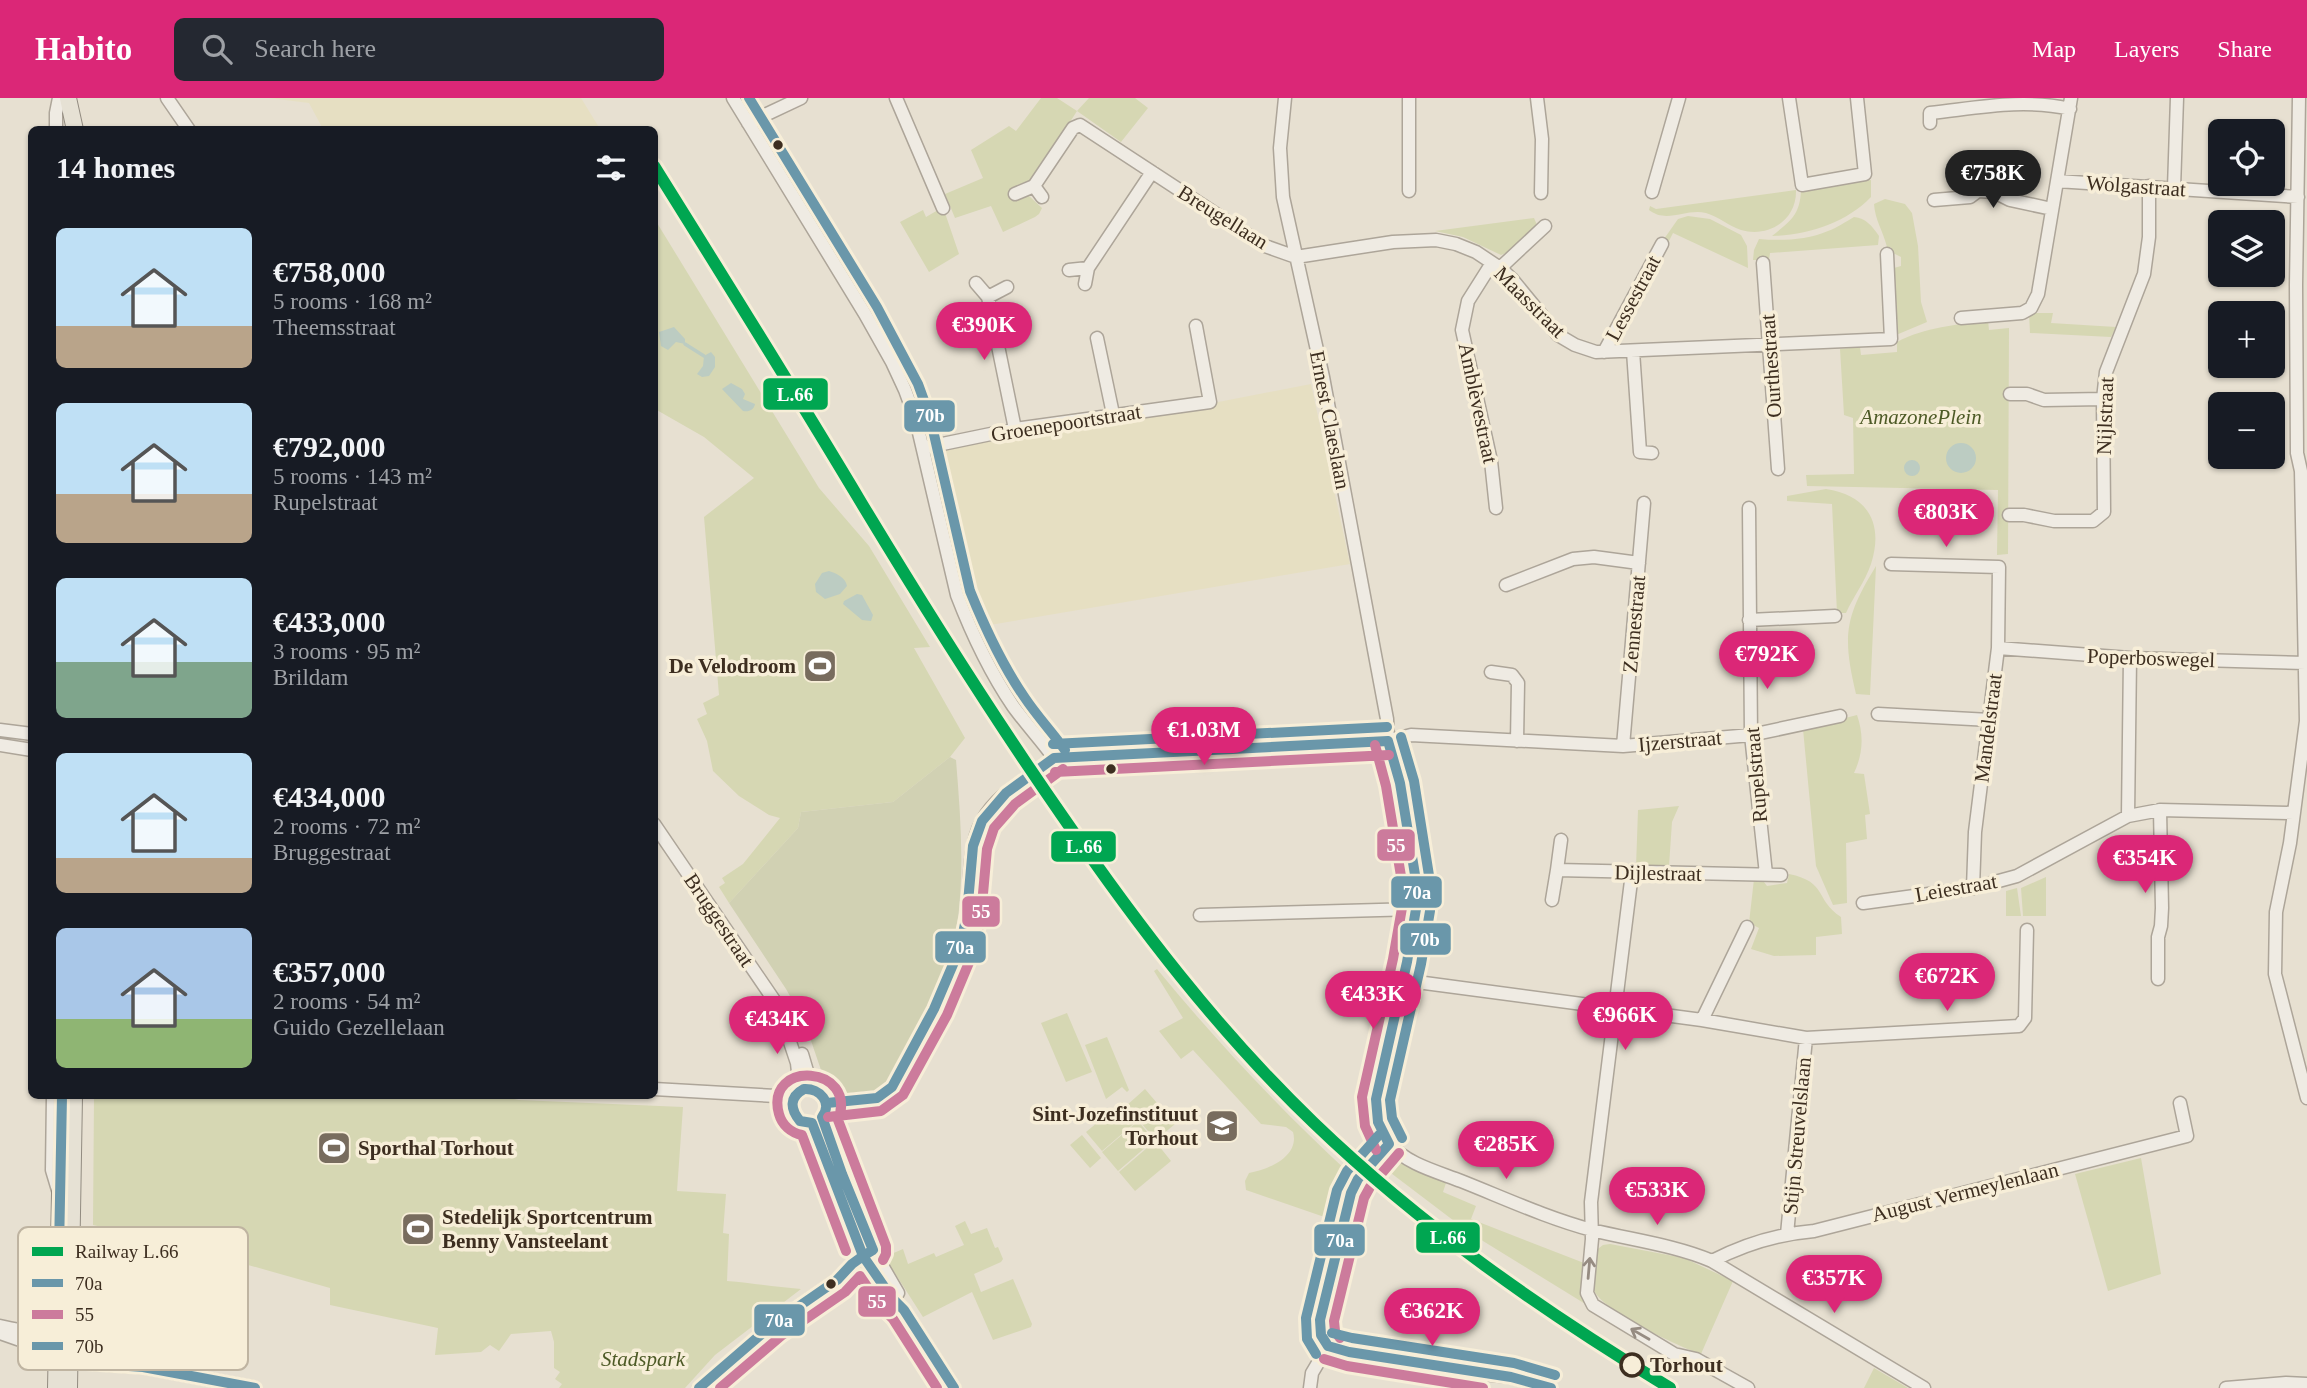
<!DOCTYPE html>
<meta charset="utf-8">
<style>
body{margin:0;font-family:"Times New Roman",serif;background:#242831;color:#f1f3f6;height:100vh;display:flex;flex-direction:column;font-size:26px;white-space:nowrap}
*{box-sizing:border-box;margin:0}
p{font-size:23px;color:#9ea1a6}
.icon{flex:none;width:38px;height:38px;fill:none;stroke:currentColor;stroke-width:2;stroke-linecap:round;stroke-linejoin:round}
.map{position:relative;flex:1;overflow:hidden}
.details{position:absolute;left:28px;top:28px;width:630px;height:973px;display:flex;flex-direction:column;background:#171b24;border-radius:10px;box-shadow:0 2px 5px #0004}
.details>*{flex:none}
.controls{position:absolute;left:2208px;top:21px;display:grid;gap:14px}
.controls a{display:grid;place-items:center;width:77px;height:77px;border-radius:10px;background:#171b24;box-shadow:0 2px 5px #0004;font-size:35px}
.price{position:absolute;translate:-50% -60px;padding:0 16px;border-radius:24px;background:#db2777;color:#fff;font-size:23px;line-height:46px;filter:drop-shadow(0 2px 4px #0008)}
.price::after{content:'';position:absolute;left:50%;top:42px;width:21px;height:16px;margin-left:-10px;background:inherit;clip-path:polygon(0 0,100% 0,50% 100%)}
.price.on{background:#222;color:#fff}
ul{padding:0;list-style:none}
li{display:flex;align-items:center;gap:21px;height:175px;padding:0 28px}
li span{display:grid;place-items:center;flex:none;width:196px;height:140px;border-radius:10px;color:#555}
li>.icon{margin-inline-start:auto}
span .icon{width:84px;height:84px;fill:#fffc;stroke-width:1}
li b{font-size:30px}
h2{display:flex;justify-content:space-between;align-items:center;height:84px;padding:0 28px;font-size:30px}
header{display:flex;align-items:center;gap:42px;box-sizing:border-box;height:98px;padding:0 35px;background:#db2777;color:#fff}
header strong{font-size:33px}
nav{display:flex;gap:38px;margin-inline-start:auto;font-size:24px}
.search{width:490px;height:63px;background:#242831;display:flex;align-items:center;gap:18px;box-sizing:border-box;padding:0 24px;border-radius:10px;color:#9ea1a6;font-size:26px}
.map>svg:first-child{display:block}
</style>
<header>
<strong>Habito</strong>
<div class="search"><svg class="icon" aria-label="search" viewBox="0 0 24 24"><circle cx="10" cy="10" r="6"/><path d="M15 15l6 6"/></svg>Search here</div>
<nav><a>Map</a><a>Layers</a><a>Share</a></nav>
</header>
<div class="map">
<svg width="2307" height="1290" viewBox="0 0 2307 1290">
<rect width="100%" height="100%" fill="#e7e0d1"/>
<path fill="#e6dfc2" d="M269 0H581L600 31H323L309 5Z
M1311 286 1350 466 978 529 940 351 1157 316Z"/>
<path fill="#d6d7b3" d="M1041 0H1057L1077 13 1089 0H1135L1148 10 1121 44 1077 13 1023 97 1029 98 1042 110 1039 116 1035 119 1003 134 991 108 955 120 945 96 983 80 971 52 1009 28 1016 33Z
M1871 82V99C1846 125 1808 137 1772 138 1790 123 1800 118 1801 92Z
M1796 92C1797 122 1769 140 1741 132 1729 128 1719 119 1706 115 1686 110 1667 126 1649 112L1650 108 1656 111Z
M1885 101 1905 106 1912 115 1918 148 1921 204 1927 224 1896 237 1893 177 1894 170 1901 168V159L1891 154V149H1887C1883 133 1875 122 1874 106Z
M923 112 926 119 938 112 945 115 959 156 929 174 900 124Z
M1688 118 1710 121 1741 137 1747 148 1748 170 1673 135 1669 143 1664 141 1678 121Z
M1854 119C1866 120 1872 128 1879 138L1878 147 1770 155 1769 162H1753L1754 152 1759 141C1782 143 1807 142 1828 133 1837 130 1845 124 1854 119Z
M654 120 819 390 869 448 930 549 914 550 965 640 950 659 893 704 801 714 798 730 729 805 719 789 725 785 722 780 743 766 780 720 769 717 739 698 713 673 707 643 697 621 707 616 703 605 719 597 704 419 754 380 704 339 655 311Z
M1534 120 1537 127 1506 155 1501 157 1463 139 1435 133Z
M2029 215H2053L2051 225 2116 229 2111 239 2030 235Z
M1988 222 1989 232 2009 230 2008 456 1997 457 1998 392 1807 388 1806 377 1854 376 1853 320 1844 317 1840 251 1860 249 1861 257 1897 254V244C1925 229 1957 227 1988 222Z
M1826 391C1868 397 1884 426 1871 466 1865 484 1853 499 1846 515H1837L1832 406 1787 403V398Z
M1876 468 1870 597 1856 596C1842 537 1845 519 1876 468Z
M1857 617C1864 637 1863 656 1854 675L1864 676 1870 716 1865 717 1867 741 1846 745 1847 805 1833 807 1816 768 1803 631Z
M1679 708 1672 724 1669 768 1636 769 1638 712Z
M1789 776C1828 784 1814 801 1841 819L1842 836 1816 839V857L1774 858 1751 851 1759 830 1749 825 1754 781 1764 784 1767 788 1787 785Z
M2046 779V818H2023L2021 790Z
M2017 790 2021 818H2006V793Z
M1157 871C1217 944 1280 1011 1349 1075L1336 1123 1246 1092 1245 1083 1249 1075C1268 1072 1300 1058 1293 1034L1286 1029 1261 1026 1193 952 1181 961 1159 933 1183 920 1154 873Z
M1067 915 1092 974 1066 984 1041 925Z
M1107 939 1129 992 1127 994 1122 989 1106 1001 1085 947Z
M1145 991 1175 1026 1156 1042 1126 1008Z
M94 998H500L519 1002 683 1009 677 1093 726 1096 723 1135 729 1136 727 1183C752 1185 775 1189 801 1191L715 1257 685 1290H559L562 1286 555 1281 560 1274 554 1270V1244L551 1233 511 1236 499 1253 490 1247 481 1254 435 1257 438 1230 330 1207V1190L163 1143 93 1127Z
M1122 1004 1137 1023 1102 1053 1086 1034Z
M1138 1023 1154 1042 1118 1073 1102 1054Z
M1082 1037 1101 1060 1090 1070 1070 1047Z
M1155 1043 1171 1063 1135 1093 1119 1074Z
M2141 1060 2161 1176 2108 1193 2075 1076Z
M1393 1062 1446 1085 1443 1094 1476 1108 1471 1121 1584 1165C1579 1180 1582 1193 1587 1207L1470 1135 1379 1066Z
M965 1123 971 1136 987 1130 995 1150 998 1149 1003 1161 1001 1164 974 1176 981 1194 1013 1181 1032 1226 1031 1229 993 1242 972 1194 923 1219 889 1166V1157L903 1151 908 1166 934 1155 936 1159 964 1147 955 1128Z
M1610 1146 1684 1160 1733 1183 1701 1256C1679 1249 1601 1212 1594 1192 1590 1181 1595 1165 1595 1153L1603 1147Z
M1874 1270 1908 1290H1864Z"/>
<path fill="#d1d1b3" d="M950 659 956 662C960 712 964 761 959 811 954 866 918 937 890 984L876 996 854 998 834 992 828 987 823 978 805 925 786 891 729 805 798 730 801 714 893 704Z"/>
<path fill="#bcccc2" d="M674 229 685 241V246L676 244 668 252 661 248 659 234Z
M711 254 715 259V269L709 278 702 279 697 276 703 268 704 258Z
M731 285 742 291 745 296 743 301 755 306C754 312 749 314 743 313L722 291Z
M1946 360a15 15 0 1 1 30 0a15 15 0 1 1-30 0Z
M1904 370a8 8 0 1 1 16 0a8 8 0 1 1-16 0Z
M829 473C836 475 846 480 847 488L840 496 825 501 816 494 815 486 822 475Z
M857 496 862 497 873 517 871 523 862 522 843 506 844 503Z"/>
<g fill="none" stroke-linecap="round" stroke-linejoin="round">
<path stroke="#bcccc2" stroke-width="3.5" d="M685 246 704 258"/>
<g stroke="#ada599" stroke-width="15">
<path id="minor" d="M167 0 189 32
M733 0 865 216 892 264 905 292 916 322 957 497C972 536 990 574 1013 608 1026 626 1041 642 1054 660
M896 0 943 110
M1285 0 1280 50 1283 99 1323 279 1387 621 1388 643 1400 685 1417 789 1416 811 1407 864 1397 902 1376 1001C1375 1018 1379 1033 1390 1046 1406 1066 1438 1074 1461 1083 1504 1100 1547 1120 1592 1132 1632 1142 1674 1147 1712 1163L1924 1290
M1409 0V93
M1537 0 1542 41 1541 95
M1789 0 1802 87 1865 76 1857 0
M2299 0 2296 187 2297 355 2301 373 2306 623 2290 745 2276 814 2275 876 2307 1000
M748 25 801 0
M1930 25V15C1977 10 2023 0 2070 11
M56 32V15L59 0
M2057 83 2298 99
M2174 90 2177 0
M1652 94 1679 0
M1015 96 1034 88
M1042 99 1034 88 1073 30 1080 27 1265 148 1296 159 1393 144 1436 142 1456 146 1476 154 1500 170 1512 181 1558 237 1575 247 1596 254 1891 241 1887 156
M1934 102 1970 99 1978 93 1994 94 2010 102 2052 111
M1492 165 1468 203 1462 232 1491 363 1496 410
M1763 165 1778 371
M1500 170 1545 128
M1069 172 1088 170
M976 185 988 199 1015 331
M1085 186 1088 170 1152 74
M988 199 1007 189
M1961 220 2022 215 2031 210 2038 196 2071 0
M1097 240 1113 316
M1633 253 1640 354 1652 355
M1604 254 1662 146
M2010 296H2027L2044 302 2103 301
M923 350 1015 331 1210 304 1196 228
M1749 410 1751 637 1766 776
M2009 417H2024L2054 423H2093L2104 414 2103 301 2106 274 2144 176 2149 139V88
M1891 466 1999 469 1998 550 1975 734 1973 790
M1506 487 1573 461 1594 459 1639 465
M1749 522 1835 518
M1998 550 2130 560 2305 565
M1491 574 1512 577 1518 585 1517 643
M1878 616 1990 622
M0 632 32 636
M0 647 32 652
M1623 648 1644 405
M1054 660 1388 643 1411 637 1623 648 1751 637 1840 618
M2128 718 2130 560
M654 726 778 908 797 965 800 992
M1557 772 1561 742
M1632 775 1591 1104 1592 1141 1587 1195 1593 1207 1674 1256 1696 1261 1748 1290
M1552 802 1557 772 1781 777
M1863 805 1973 790 2017 778 2128 718 2160 712 2293 715
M1200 817 1416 811
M2158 881V839L2161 828 2162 810 2160 712
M1402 882 1702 922 1806 940 2019 928 2025 920 2027 832
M1702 922 1747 829
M802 956 812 990
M791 1008a18 18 0 1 1 36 0a18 18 0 1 1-36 0Z
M654 991 794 999
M53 998 52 1072 58 1092
M827 1005 877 1000 892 989C919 938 953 886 965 829 973 794 965 755 982 723 999 693 1029 681 1054 660
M822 1019 858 1117 873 1152 898 1195
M812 1025 863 1158 892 1200 904 1212 954 1290
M1787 1136 1806 940
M1712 1163C1743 1147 1778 1136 1814 1133L2187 1038 2180 1005
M0 1228C47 1238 98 1245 140 1268
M0 1235 86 1265 143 1269 255 1290
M1328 1248 1349 1254 1475 1275 1511 1279 1551 1290
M1328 1248 1321 1237 1320 1222 1351 1095 1358 1081 1389 1046
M699 1290 772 1227 837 1182 852 1166 873 1152
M1310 1290 1312 1275 1328 1248
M2226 1290 2286 1285 2307 1286"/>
</g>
<g stroke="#928b80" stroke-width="18">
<path id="major" d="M68 0 75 32
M56 1290 62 998
M69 1290 74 998"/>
</g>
<use href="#minor" stroke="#efebe3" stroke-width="12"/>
<use href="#major" stroke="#e6e1d4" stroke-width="16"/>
<g stroke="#f7eed8" stroke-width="16">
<path id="bus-1" d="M1388 643 1400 685 1417 789 1416 811 1407 864 1376 1001 1378 1024 1389 1046
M1054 660 1388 643
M804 991C820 990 833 1005 822 1019L842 1076 873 1152 863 1158 812 1025 800 1023C790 1011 789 999 804 991Z
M62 998 57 1255 86 1265 143 1269 255 1290
M827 1005 877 1000 892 989 934 911 960 850 967 816 973 748 982 723 1006 695 1054 660
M863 1158 892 1200 904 1212 954 1290
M1328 1248 1349 1254 1511 1279 1551 1290
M1328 1248 1321 1237 1320 1222 1351 1095 1358 1081 1389 1046
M699 1290 772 1227 837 1182 852 1166 863 1158"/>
</g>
<g stroke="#f7eed8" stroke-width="16">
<path id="bus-2" d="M1375 647 1386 688 1403 790 1402 810 1393 861 1362 999 1365 1028 1376 1052
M1055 674 1389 657
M828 1019 881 1013 903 997 947 917 973 855 981 818 987 751 994 730 1015 706 1063 671
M846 1153 802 1037C791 1035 782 1027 779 1016 764 961 859 967 838 1022L886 1148V1156L883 1162
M1340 1240 1335 1233 1334 1223 1364 1100 1370 1089 1399 1055
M1324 1261 1347 1268 1483 1290
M720 1290 781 1238 845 1194 860 1178 881 1209 893 1221 937 1290"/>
</g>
<g stroke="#f7eed8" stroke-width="16">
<path id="bus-3" d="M749 0 877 209 918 286 930 319 970 493C985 530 1002 567 1025 600 1037 618 1052 634 1065 652
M1401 639 1414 683 1431 790 1430 813 1421 866 1390 1002 1392 1020 1402 1040
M1053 646 1387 629
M1332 1235 1352 1240 1514 1265 1555 1277
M1316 1256 1307 1241 1306 1220 1337 1092 1347 1073 1379 1037"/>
</g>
<use href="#bus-1" stroke="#6a97aa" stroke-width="10"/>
<use href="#bus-2" stroke="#cc7b9c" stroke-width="10"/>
<use href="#bus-3" stroke="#6a97aa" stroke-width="10"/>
<g stroke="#f7eed8" stroke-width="18">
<path id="rail-1" d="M654 68C724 180 794 292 862 406 926 512 992 617 1063 719 1138 828 1218 933 1314 1025 1421 1128 1543 1213 1670 1290"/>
</g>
<use href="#rail-1" stroke="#00a651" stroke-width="12"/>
</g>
<defs><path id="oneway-shaft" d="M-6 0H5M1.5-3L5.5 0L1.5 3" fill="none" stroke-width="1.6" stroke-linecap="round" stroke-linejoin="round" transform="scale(1.75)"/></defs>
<g stroke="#968c82">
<use href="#oneway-shaft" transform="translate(1589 1170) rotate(-85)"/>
<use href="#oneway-shaft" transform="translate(1640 1236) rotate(-150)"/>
</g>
<defs>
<g id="stadium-square" transform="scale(1.75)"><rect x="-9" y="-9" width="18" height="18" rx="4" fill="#786c5e" stroke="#f7eed8"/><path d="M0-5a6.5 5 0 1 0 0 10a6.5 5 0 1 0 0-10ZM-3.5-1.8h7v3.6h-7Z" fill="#fff"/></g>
<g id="school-square" transform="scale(1.75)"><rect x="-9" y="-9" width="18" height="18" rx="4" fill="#786c5e" stroke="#f7eed8"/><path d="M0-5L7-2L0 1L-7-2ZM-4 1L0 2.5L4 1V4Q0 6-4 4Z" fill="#fff"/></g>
</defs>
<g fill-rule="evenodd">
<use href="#stadium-square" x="820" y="568"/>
<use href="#school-square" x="1222" y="1028"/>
<use href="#stadium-square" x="334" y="1050"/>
<use href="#stadium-square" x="418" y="1131"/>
</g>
<g fill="#3d2e20" stroke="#f7eed8" stroke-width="2.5">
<circle cx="778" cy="47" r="6"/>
<circle cx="1111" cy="671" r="6"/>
<circle cx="831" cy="1186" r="6"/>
</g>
<circle fill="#f7eed8" stroke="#3d2e20" stroke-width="3.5" cx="1632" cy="1267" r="11"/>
<g text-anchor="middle" stroke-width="7" stroke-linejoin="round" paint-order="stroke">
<g font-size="21" fill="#3d2e20" stroke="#f7eed8">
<text transform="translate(2136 88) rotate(4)" y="7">Wolgastraat</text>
<text transform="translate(1223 119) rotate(32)" y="7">Breugellaan</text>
<text transform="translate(1633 200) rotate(-62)" y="7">Lessestraat</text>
<text transform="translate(1530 204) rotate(45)" y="7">Maasstraat</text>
<text transform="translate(1771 268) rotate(-94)" y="7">Ourthestraat</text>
<text transform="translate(1478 305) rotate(78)" y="7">Amblèvestraat</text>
<text transform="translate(2105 318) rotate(-88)" y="7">Nijlstraat</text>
<text transform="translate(1330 322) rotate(79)" y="7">Ernest Claeslaan</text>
<text transform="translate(1066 325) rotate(-9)" y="7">Groenepoortstraat</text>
<text transform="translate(1634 526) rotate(-85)" y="7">Zennestraat</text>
<text transform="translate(2151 560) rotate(2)" y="7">Poperboswegel</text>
<text transform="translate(1988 630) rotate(-83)" y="7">Mandelstraat</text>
<text transform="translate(1680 643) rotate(-5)" y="7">Ijzerstraat</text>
<text transform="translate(1756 677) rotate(-95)" y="7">Rupelstraat</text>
<text transform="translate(1658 775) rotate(1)" y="7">Dijlestraat</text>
<text transform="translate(1956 790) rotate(-10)" y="7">Leiestraat</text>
<text transform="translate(719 822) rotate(56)" y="7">Bruggestraat</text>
<text transform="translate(1797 1038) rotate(-85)" y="7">Stijn Streuvelslaan</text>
<text transform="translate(1965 1094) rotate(-14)" y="7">August Vermeylenlaan</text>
</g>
<g font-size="21" font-style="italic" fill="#4d5a26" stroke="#f7eed8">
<text x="1921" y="326">AmazonePlein</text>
<text x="643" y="1268">Stadspark</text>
</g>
<g font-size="21" font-weight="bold" fill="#3d2e20" stroke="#f7eed8" text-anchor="end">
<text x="796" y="575">De Velodroom</text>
<text x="1198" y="1023">Sint-Jozefinstituut<tspan x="1198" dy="24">Torhout</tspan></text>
<text x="358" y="1057" text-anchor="start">Sporthal Torhout</text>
<text x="442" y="1126" text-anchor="start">Stedelijk Sportcentrum<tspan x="442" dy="24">Benny Vansteelant</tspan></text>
</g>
<g font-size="21" font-weight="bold" fill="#3d2e20" stroke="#f7eed8" text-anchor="start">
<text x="1650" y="1274">Torhout</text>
</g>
</g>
<rect x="18" y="1129" width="230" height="143" rx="10" fill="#f7eed8" stroke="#bfb4a1" stroke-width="2"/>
<rect x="32" y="1149" width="31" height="9" fill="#00a651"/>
<rect x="32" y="1181" width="31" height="8" fill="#6a97aa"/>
<rect x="32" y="1212" width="31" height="9" fill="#cc7b9c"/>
<rect x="32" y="1244" width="31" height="8" fill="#6a97aa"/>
<g font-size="19" fill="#3d2e20">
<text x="75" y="1160">Railway L.66</text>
<text x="75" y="1192">70a</text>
<text x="75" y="1223">55</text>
<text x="75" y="1255">70b</text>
</g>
<g stroke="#f7eed8" stroke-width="2.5">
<rect x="762" y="279" width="67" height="34" rx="7" fill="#00a651"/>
<rect x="903" y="301" width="53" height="34" rx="7" fill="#6a97aa"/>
<rect x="1376" y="730" width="40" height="34" rx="7" fill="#cc7b9c"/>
<rect x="1050" y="732" width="67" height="33" rx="7" fill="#00a651"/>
<rect x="1390" y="777" width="53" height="34" rx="7" fill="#6a97aa"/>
<rect x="961" y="797" width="40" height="33" rx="7" fill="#cc7b9c"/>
<rect x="1399" y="824" width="53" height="34" rx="7" fill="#6a97aa"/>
<rect x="934" y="832" width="53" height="34" rx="7" fill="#6a97aa"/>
<rect x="1415" y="1123" width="66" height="33" rx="7" fill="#00a651"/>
<rect x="1313" y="1125" width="53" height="34" rx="7" fill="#6a97aa"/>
<rect x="857" y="1187" width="40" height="33" rx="7" fill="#cc7b9c"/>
<rect x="753" y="1205" width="53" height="34" rx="7" fill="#6a97aa"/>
</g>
<g font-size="19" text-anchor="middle" font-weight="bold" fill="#fff">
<text x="795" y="303">L.66</text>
<text x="930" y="324">70b</text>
<text x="1396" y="754">55</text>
<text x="1084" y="755">L.66</text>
<text x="1417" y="801">70a</text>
<text x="981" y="820">55</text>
<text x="1425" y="848">70b</text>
<text x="960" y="856">70a</text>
<text x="1448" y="1146">L.66</text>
<text x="1340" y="1149">70a</text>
<text x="877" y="1210">55</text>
<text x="779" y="1229">70a</text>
</g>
</svg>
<div class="controls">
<a><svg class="icon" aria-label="locate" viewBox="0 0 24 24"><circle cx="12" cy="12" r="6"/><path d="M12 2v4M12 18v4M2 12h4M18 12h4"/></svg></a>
<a><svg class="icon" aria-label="layers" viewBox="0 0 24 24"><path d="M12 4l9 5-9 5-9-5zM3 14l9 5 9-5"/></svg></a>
<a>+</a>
<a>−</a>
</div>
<b class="price on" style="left:1993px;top:112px">€758K</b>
<b class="price" style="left:984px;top:264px">€390K</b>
<b class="price" style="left:1946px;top:451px">€803K</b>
<b class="price" style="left:1767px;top:593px">€792K</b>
<b class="price" style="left:1204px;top:669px">€1.03M</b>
<b class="price" style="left:2145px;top:797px">€354K</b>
<b class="price" style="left:1947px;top:915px">€672K</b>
<b class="price" style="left:1373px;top:933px">€433K</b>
<b class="price" style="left:1625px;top:954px">€966K</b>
<b class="price" style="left:777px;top:958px">€434K</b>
<b class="price" style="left:1506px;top:1083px">€285K</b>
<b class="price" style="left:1657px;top:1129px">€533K</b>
<b class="price" style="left:1834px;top:1217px">€357K</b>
<b class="price" style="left:1432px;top:1250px">€362K</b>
<section class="details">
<h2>14 homes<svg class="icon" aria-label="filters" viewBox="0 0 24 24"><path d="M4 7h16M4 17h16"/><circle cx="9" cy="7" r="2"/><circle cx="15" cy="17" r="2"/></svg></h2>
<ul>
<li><span style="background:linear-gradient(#bfe0f5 70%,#b9a48a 0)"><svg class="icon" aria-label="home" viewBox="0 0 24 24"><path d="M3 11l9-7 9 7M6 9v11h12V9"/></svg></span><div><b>€758,000</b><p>5 rooms · 168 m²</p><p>Theemsstraat</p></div></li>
<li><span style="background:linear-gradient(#bfe0f5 65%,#b9a48a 0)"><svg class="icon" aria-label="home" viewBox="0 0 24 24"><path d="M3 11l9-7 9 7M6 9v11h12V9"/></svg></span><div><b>€792,000</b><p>5 rooms · 143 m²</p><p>Rupelstraat</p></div></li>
<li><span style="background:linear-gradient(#bfe0f5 60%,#7fa58c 0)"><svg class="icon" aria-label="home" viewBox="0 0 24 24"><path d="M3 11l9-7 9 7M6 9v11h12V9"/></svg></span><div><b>€433,000</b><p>3 rooms · 95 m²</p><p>Brildam</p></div></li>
<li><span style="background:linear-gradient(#bfe0f5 75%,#b9a48a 0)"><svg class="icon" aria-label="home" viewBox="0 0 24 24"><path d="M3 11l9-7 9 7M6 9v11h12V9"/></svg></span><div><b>€434,000</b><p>2 rooms · 72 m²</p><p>Bruggestraat</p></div></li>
<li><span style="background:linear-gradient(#a9c7e8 65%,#8fb573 0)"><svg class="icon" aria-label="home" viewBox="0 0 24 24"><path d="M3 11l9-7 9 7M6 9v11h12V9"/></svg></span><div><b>€357,000</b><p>2 rooms · 54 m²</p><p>Guido Gezellelaan</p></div></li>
</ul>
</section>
</div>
